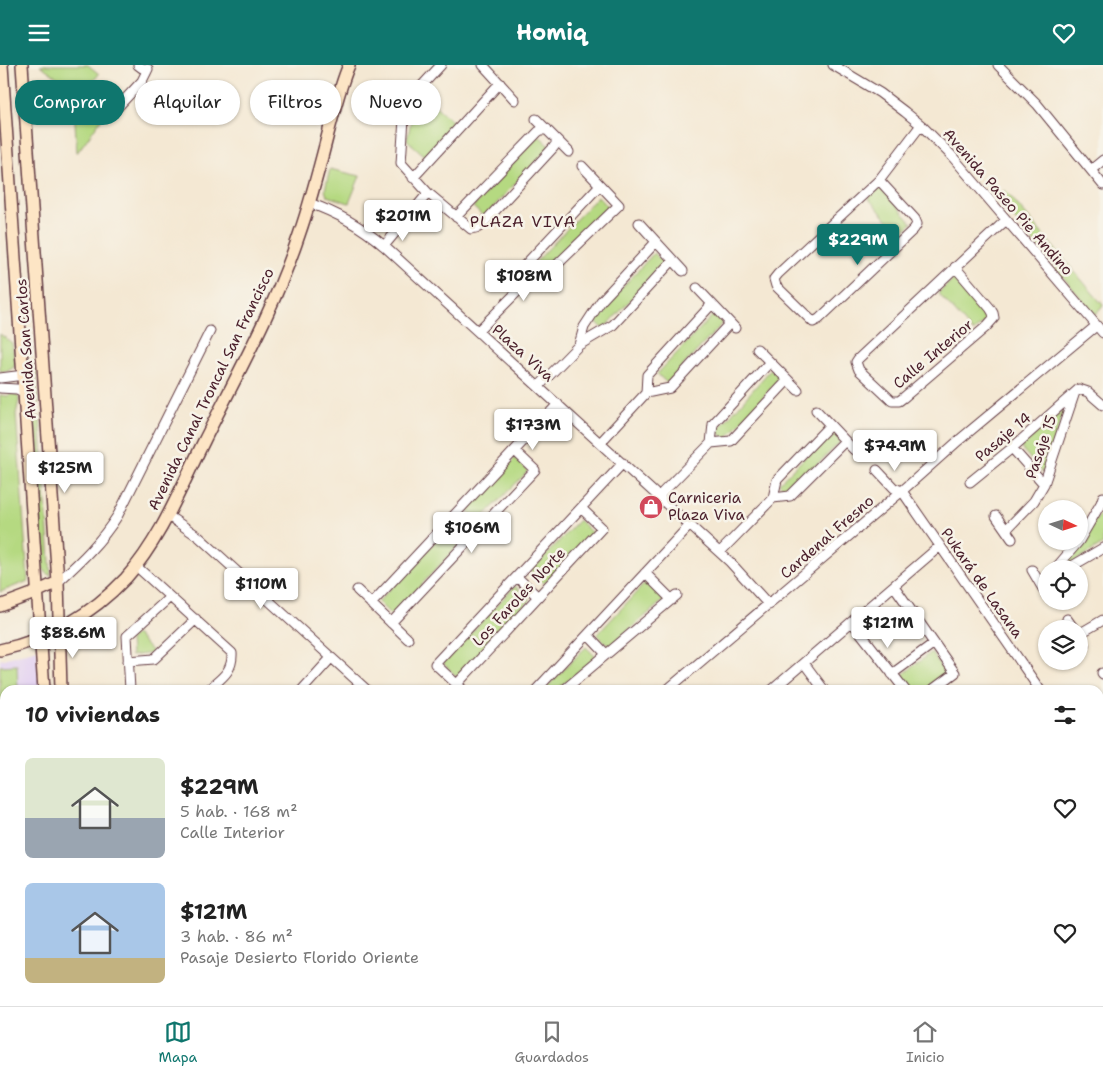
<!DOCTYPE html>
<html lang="es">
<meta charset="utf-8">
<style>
body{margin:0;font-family:"Shantell Sans",sans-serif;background:#f6f6f6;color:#222;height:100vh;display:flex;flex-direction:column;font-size:19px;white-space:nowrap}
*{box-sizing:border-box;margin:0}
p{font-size:16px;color:#767676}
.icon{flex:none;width:28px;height:28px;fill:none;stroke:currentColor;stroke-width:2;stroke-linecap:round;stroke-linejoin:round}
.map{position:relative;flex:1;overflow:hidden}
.side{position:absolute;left:0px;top:620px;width:1104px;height:321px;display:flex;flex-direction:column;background:#fff;border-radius:15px 15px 0 0;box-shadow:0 1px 4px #0004}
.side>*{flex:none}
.guide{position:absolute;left:15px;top:15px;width:500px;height:45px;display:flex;gap:10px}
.needle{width:32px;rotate:94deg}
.fabs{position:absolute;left:1038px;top:435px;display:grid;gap:10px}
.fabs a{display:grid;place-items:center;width:50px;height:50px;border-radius:50%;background:#fff;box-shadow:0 1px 4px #0004;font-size:25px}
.price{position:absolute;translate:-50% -42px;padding:0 11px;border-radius:5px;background:#fff;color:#222;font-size:16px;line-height:32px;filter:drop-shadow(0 1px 2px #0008)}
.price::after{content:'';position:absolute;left:50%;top:30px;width:15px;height:11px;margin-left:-8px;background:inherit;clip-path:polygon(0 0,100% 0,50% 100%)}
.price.selected{background:#0f766e;color:#fff}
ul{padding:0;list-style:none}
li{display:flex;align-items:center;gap:15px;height:125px;padding:0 25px}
li span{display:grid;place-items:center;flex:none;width:140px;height:100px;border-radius:8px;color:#555}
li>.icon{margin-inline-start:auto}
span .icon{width:60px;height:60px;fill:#fffc;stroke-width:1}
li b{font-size:21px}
h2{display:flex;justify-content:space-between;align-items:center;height:60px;padding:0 25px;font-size:21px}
.pill{padding:0 18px;border-radius:22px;background:#fff;box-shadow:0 1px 4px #0004;font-size:18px;line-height:45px}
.pill.selected{background:#0f766e;color:#fff}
header{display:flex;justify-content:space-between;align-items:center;height:65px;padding:0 25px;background:#0f766e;color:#fff;font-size:22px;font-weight:700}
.tab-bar{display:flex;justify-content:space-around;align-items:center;height:70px;border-top:1px solid #e0e0e0;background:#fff;font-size:14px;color:#767676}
.tab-bar a{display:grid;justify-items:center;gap:2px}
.tab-bar .selected{color:#0f766e}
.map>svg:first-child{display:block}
</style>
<header><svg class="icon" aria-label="menu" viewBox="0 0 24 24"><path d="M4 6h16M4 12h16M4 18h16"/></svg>Homiq<svg class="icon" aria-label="heart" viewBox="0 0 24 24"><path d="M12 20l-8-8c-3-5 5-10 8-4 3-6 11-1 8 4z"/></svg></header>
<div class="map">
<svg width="1103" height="941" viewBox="0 0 1103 941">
<rect width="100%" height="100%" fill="#f7f3e8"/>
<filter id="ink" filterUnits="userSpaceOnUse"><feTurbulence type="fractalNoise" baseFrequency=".02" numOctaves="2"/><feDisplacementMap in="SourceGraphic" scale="10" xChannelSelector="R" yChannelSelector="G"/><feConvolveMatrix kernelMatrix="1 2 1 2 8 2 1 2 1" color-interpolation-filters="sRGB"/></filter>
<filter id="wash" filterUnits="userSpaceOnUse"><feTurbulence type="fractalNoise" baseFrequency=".0096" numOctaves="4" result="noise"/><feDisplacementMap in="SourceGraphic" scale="20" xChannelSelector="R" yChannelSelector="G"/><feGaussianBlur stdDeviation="1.12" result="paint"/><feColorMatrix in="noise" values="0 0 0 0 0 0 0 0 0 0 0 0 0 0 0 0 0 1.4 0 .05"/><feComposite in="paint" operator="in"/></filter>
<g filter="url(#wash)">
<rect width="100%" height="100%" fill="#f4e8d3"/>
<path fill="#e4d3f2" d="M37 584 40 625H5V767H0V595Z"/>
<path fill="#b5d981" stroke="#807c56" d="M40 0H88L99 9 82 30Z
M73 27 105 49 77 88Z
M425 31 455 59 425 91 407 75 414 43Z
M538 70 550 81 484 152 473 142Z
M330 104 360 111 349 138 327 131 325 125Z
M880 122 912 158 900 169 868 133Z
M1005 125 1103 240 1095 250 996 132Z
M598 131 608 142 543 210 533 200Z
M654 188 664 198 604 264 593 254Z
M956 212 988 250 984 258 973 267 938 228Z
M714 249 723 258 667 318 657 309Z
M0 269 12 278 15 298 14 302 8 306H0Z
M29 301H33L36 307 38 340 35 343H32L29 340 27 308Z
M771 304 781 312 726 374 717 366Z
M13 329 18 331 19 335 16 349 28 516 0 527V330L7 331Z
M1065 343 1043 408 1020 382Z
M32 352H40L51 511 46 508 43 503Z
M833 365 842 375 788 428 779 418Z
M515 393 528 406 479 456 466 444Z
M1101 447 1103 449V479L1062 504H1058L1081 476Z
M579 455 592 468 544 519 531 506Z
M450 460 464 474 392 551 378 537Z
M646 517 664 535 610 581 597 570Z
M515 521 530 535 457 612 443 598Z
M136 569 153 588 131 591 130 574Z
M586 582 596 592 556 625H544Z
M931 587 946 609 925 625H910L900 612Z
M17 600 18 625H5V660L0 661V601Z
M1103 800V909L1099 917V806Z
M1029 936H1089L1087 941H1026Z"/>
</g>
<g filter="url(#ink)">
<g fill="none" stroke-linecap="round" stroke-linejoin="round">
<g stroke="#643d44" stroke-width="11">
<path id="street" d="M138 0 142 3 148 4
M441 0 405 39 401 98 428 128 471 164 480 162 553 83 556 79V74
M483 0 515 35
M833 0 880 28 905 47 921 60 951 90 1103 268
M998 0 1037 39 1103 120
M115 45 142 16 148 4
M536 54 569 87
M1091 105 1103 95
M413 113 500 18
M879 115 915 154 917 159 914 164 819 254 813 257 776 221 774 214 778 209 879 115 921 60
M309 138C338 148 361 161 384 181L730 497 769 540
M456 152 538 67 541 65 547 64
M639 158 683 206
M384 181 428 128
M955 202 990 243 993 248 994 253 986 262 903 333 899 336H892L859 305 856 297 858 294 1006 155
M530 214 538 218 619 140 582 101
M530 214 523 202 600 120
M697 223 735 263
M478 266 530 214
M579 280 584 262 601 236 656 177
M757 284 798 325
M0 313 24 310
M539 321 579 280 613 260 673 195
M0 323 17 324 25 328
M646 328 647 310 712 239
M646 328 670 323 730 258
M816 345 854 385
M600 378 646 328
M711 378 713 359 770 297
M711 378 731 376 788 315
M1012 383 1044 419
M877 405 894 423 902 426 1040 625
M970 417 1012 383 1079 324 1088 327 1103 340
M659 431 711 378
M773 433 790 431 845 376
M773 433 777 415 830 360
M167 450 199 472 367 625
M453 451 473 470
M996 451 1012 474
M1006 465 1034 436 1044 419 1074 330
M720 487 773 433
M136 501 232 588C233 607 221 613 208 625
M1055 504 1079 476 1101 438 1103 432
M1067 504 1103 483
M1032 505 1046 529
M645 508 672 535
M517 512 538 532
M58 517C81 496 101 477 118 450L210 266
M894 521 955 608 932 625
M357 525 408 574
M371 539 558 339
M1067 554 1074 564
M852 557 905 625
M391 558 535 405 515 386
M1079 569 1103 555
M588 570 606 589
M1079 571 1084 580
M128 596 154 594 196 554
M804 598 824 625
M1102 608 1103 609
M892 609 934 578
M457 619 602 463 581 443
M130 625 127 571 170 532
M302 625 331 593
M463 625 435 599 623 398
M536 625 690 460
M564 625 677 530
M667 625 902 426 958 376 1096 261
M772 625 940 481
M1099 709 1103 714
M0 776 5 775
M1099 793 1103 787
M0 841H5
M0 912 5 911
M67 936V941
M418 936 424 941
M504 936 507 941
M742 936 746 941
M831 936 834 941
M911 936 915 941
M184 939 189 941
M281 941 291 936
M610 941 616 936
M707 941 713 936
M929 941 932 936
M1019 941 1022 936"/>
</g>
<g stroke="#643d44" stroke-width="14">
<path id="secondary" d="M2 0 44 625
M22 0 58 517 61 625
M0 541 32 529 58 517
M0 585C48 575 92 549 126 513 161 474 181 422 204 376 238 308 275 242 299 170 311 136 320 100 329 65 335 43 340 21 349 0
M294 936 300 941
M321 936 327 941"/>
</g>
<use href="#street" stroke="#fff" stroke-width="9"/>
<use href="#secondary" stroke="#fde5c5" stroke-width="11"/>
</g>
</g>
<defs>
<g id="shop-disc" transform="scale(1.25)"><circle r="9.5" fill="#d1495b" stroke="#f7f3e8"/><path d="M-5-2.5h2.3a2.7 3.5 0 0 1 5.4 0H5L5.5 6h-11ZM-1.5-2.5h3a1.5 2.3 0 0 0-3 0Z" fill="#fff"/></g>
</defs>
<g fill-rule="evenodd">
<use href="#shop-disc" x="651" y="442"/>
</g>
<g text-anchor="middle" stroke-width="5" stroke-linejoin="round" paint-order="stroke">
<g font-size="15" fill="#4a1f2b" stroke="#f7f3e8">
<text transform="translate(1008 137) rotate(49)" y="5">Avenida Paseo Pie Andino</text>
<text transform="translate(26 284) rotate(-94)" y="5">Avenida San Carlos</text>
<text transform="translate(523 288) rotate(42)" y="5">Plaza Viva</text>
<text transform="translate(933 289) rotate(-40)" y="5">Calle Interior</text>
<text transform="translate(211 324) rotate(-64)" y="5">Avenida Canal Troncal San Francisco</text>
<text transform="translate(1003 372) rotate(-40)" y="5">Pasaje 14</text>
<text transform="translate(1041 382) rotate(-71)" y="5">Pasaje 15</text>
<text transform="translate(827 472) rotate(-41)" y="5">Cardenal Fresno</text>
<text transform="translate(982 518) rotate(55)" y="5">Pukará de Lasana</text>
<text transform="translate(519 532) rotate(-47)" y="5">Los Faroles Norte</text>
</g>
<g font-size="15" fill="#4a1f2b" stroke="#f7f3e8" text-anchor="start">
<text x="668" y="438">Carniceria<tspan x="668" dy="17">Plaza Viva</tspan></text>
</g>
<g font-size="16" letter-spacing="1" fill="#4a1f2b" stroke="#f7f3e8">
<text x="523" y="162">PLAZA VIVA</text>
</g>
</g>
</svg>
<div class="fabs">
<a><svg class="needle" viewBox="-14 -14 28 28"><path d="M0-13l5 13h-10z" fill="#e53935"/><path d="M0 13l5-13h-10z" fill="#767676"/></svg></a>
<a><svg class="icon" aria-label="locate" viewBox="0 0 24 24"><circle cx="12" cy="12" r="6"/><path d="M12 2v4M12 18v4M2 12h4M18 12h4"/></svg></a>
<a><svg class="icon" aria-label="layers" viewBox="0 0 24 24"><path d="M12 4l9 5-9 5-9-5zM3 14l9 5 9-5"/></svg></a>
</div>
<b class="price" style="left:403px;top:177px">$201M</b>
<b class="price selected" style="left:858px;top:201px">$229M</b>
<b class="price" style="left:524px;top:237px">$108M</b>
<b class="price" style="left:533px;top:386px">$173M</b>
<b class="price" style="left:895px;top:407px">$74.9M</b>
<b class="price" style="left:65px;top:429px">$125M</b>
<b class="price" style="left:472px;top:489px">$106M</b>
<b class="price" style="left:261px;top:545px">$110M</b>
<b class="price" style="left:888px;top:584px">$121M</b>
<b class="price" style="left:73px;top:594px">$88.6M</b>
<div class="guide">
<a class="pill selected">Comprar</a>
<a class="pill">Alquilar</a>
<a class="pill">Filtros</a>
<a class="pill">Nuevo</a>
</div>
<section class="side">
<h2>10 viviendas<svg class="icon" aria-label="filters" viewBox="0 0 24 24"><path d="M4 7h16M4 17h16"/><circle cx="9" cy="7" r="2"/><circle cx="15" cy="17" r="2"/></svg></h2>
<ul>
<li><span style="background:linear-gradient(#dfe7d0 60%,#9aa5b1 0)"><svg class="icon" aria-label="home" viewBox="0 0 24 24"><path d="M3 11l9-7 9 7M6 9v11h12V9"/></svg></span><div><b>$229M</b><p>5 hab. · 168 m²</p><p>Calle Interior</p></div><svg class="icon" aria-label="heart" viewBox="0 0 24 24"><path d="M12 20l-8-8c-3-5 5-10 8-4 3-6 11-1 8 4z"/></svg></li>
<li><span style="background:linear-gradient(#a9c7e8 75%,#c2b280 0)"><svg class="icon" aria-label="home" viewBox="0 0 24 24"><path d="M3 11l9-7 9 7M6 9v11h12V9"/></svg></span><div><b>$121M</b><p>3 hab. · 86 m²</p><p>Pasaje Desierto Florido Oriente</p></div><svg class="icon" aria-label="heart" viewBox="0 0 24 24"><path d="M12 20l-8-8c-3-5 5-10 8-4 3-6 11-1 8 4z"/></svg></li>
</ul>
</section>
</div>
<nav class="tab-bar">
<a class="selected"><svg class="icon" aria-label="map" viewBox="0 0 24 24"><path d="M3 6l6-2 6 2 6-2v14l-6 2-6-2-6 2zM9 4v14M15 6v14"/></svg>Mapa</a>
<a><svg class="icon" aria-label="saved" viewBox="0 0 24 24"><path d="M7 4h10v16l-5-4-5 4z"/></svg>Guardados</a>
<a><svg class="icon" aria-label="home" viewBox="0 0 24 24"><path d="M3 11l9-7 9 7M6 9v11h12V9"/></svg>Inicio</a>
</nav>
